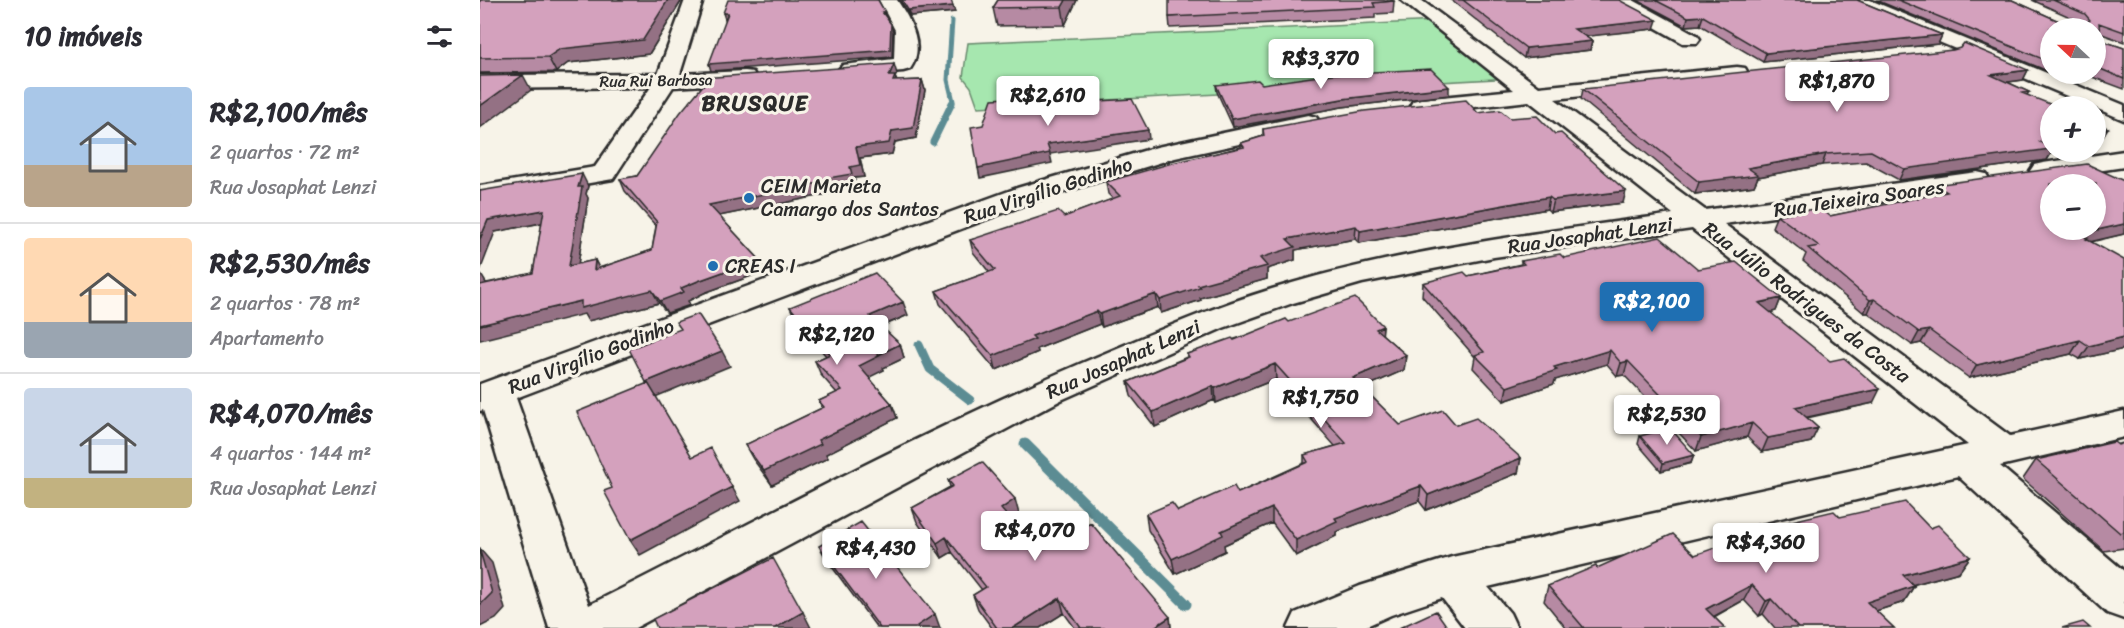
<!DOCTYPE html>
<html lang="pt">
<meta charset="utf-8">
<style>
body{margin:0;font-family:Sriracha,sans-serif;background:#f2f2f3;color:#2b2b33;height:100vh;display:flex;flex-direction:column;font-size:22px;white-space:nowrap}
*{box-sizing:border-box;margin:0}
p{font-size:20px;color:#7c7c81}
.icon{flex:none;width:33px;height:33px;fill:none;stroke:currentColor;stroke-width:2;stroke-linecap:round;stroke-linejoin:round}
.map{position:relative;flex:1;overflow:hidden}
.side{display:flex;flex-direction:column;background:#fff;width:480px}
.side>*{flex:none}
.needle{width:39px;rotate:292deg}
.tools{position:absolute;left:1560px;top:18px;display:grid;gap:12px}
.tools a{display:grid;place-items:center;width:66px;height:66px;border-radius:50%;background:#fff;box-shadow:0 3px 9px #0003;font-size:30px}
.price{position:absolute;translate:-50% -51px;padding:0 14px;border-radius:6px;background:#fff;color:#222;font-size:20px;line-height:39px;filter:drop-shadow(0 2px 3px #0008)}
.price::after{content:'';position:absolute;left:50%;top:36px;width:18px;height:14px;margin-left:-9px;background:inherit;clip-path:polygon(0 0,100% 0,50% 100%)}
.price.selected{background:#1f6fb2;color:#fff}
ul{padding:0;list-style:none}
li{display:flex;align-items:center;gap:18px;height:150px;padding:0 24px}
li+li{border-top:2px solid #e1e1e2}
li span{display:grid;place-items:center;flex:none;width:168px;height:120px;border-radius:6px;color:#555}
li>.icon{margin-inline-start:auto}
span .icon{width:72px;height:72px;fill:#fffc;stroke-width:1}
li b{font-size:26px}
h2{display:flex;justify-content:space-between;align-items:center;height:72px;padding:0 24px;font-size:26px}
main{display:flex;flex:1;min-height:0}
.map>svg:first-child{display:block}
</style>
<main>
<section class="side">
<h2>10 imóveis<svg class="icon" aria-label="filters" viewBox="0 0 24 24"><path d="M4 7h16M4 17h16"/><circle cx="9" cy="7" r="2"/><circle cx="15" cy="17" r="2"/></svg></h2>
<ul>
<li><span style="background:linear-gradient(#a9c7e8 65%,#b9a48a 0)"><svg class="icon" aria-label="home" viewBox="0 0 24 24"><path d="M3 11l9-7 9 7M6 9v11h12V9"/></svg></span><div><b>R$2,100/mês</b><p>2 quartos · 72 m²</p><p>Rua Josaphat Lenzi</p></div></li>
<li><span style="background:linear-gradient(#ffd9b3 70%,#9aa5b1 0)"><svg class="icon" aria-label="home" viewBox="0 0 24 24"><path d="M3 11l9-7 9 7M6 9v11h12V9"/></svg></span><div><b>R$2,530/mês</b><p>2 quartos · 78 m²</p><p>Apartamento</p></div></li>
<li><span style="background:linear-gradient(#c9d6e8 75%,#c2b280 0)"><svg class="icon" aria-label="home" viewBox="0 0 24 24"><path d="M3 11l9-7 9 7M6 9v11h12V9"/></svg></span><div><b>R$4,070/mês</b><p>4 quartos · 144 m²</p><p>Rua Josaphat Lenzi</p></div></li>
</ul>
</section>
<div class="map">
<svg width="1644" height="628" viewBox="0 0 1644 628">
<rect width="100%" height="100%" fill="#f7f3e8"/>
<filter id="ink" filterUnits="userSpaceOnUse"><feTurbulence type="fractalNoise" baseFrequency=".0167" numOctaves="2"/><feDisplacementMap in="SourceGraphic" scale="12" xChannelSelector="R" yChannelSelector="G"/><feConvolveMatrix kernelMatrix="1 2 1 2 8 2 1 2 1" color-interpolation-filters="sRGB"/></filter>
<g filter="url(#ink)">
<path fill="#a6e7af" stroke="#68896d" stroke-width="1.5" d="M958 21 1033 78 498 107 491 87 483 77 488 43Z"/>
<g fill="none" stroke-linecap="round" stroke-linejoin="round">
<path stroke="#5c8c93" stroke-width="5" d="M471 105 473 101 468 80 472 21"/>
<path stroke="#5c8c93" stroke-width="7" d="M453 142 472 103"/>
<path stroke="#5c8c93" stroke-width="9" d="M439 345 450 369 490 400"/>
<path stroke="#5c8c93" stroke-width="11" d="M545 444 706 604"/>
<g stroke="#2b2b2b" stroke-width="5">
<path id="minor" d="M205 0H223L200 74 265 71 273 72 276 77 273 82 193 87 133 179 0 202V186L115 167 171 87 0 89V75L178 74Z
M399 0H417C430 19 446 47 430 69L423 71 370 75 363 73 359 69 363 65 414 59 415 30Z
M921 0H941L1059 87 1257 67 1265 68 1268 73 1265 78 1257 79 1075 99 1225 210 1497 172 1506 174 1510 180 1506 186 1497 188 1244 224 1530 436 1644 411V437L1520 466 1644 571V619L1627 613 1478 476 1008 587 1030 613 1037 628H985L962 598 911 615 882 628H808L815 613 880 586 972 557 1488 445 1212 229 1014 257 882 283 813 303 743 328 581 400 155 628H69L3 410 0 411V384L537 188 677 147 828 115 836 117 840 122 836 127 695 158 557 200 36 398 109 605C281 519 451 426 628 352 682 329 736 306 792 289 922 249 1058 233 1193 214L1049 101 941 113 933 111 930 106 933 101 941 99 1034 90Z
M1131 0H1153L1217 35 1220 39 1217 43H1203L1134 4Z
M1644 151V167L1563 179 1554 177 1550 171 1554 165 1563 163Z"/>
</g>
<g stroke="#2b2b2b" stroke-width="5">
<path id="primary" d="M1366 0H1390L1644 105V120L1369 4Z"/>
</g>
<use href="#minor" fill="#f7f3e8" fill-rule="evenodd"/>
<use href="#primary" fill="#f7f3e8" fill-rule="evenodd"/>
</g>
<path fill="#b68aa3" stroke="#2b2b2b" stroke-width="1.5" d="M0 0H202L169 54 88 63 76 72 0 73Z
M420 0H471L475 12 430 16Z
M518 0H597L585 25 517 26 513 8Z
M971 0H1139L1174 29 1105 36 1112 41 1110 50 1044 58Z
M1157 0H1377L1462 35 1458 44 1283 62 1220 25 1206 26Z
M1396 0H1532L1581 22H1601L1552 0H1644V42L1619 33 1620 40 1644 48V89L1604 74H1616V28H1570V72Z
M914 1 913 13 895 14V18L690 28 689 17Z
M1548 70 1543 80 1527 82 1549 92 1547 95 1570 152H1572L1567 160 1419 180 1386 162 1342 165 1278 177 1274 186 1215 194 1101 99 1103 89Z
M417 74 415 77 417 81 442 80 445 90 436 138 415 142 412 154 380 158 384 177 374 178 376 185 352 190 353 193 239 216 279 259 285 271 224 293 208 301 210 305 187 313 179 303 108 321 104 314 7 283 53 273 62 223 15 232 0 191 108 186 106 194 108 198 98 264 115 260 119 268 172 250 176 226 145 191 140 179 157 176 221 88 219 83Z
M782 84 969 95 862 107 753 127 737 92 736 85Z
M998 113 1030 118 1143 203 1070 212 1067 209 879 243 875 239 815 250V260L787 269V279L720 298 721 300 681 313 678 307 622 327 620 324 557 349 558 352 516 370 460 304 456 291 509 272 493 252 490 240 584 217 633 199 628 194 626 182 761 147V143L783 136V129Z
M1455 185 1644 234 1611 242 1644 349 1600 359 1591 354 1489 378 1441 343 1432 345 1388 313H1384L1323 261 1326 254 1292 227 1297 215 1350 216 1450 196Z
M1084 258 1218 269 1301 298 1296 311 1290 313 1393 403 1327 418 1338 428 1331 442 1282 452 1267 437 1216 451 1144 375 1137 376 1127 364 1075 380 1074 384 1024 401 993 368 995 357 942 296 943 283 988 276 1041 264V261Z
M310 307 428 315 401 327 420 344 424 358 403 368 404 370 388 377 412 404 417 418 346 454 348 458 292 485 273 459 265 445 342 408 339 401 357 393 341 375 335 361 346 356 316 320Z
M809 322 903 326 902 334 926 355 924 370 883 388 920 425H976L1041 458 1038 473 946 510 939 501 856 532V536L816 556 792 523 744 545 745 551 695 574 668 530 666 514 698 511 758 493 824 463V455L855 446 796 379 736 403 734 400 675 427 651 396 648 382 707 357V354Z
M1160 436 1214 455 1211 463 1181 471 1158 444Z
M1644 443V548L1624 551 1543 479 1556 460Z
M468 480 539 514 531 519 559 552 690 617 691 628H595L584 613 560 628H512L498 609 493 595 502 590 472 552 462 558 437 522 432 508 470 487Z
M1360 517 1450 528 1490 557 1479 572 1432 585 1434 586 1424 602 1396 611 1414 628H1295L1283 614 1279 616 1264 600 1234 617 1245 628H1086L1064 601 1068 586 1117 568 1215 555Z
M339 546 460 628H397L347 560Z"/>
<path fill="#947184" stroke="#2b2b2b" stroke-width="1.5" d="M188 0H202L169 54 88 63 76 72 68 57 80 49Z
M586 0H597L585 25 582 7Z
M473 6 475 12 430 16 428 10Z
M243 13H248L245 19Z
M1223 16 1220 25 1206 26 1208 17Z
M1177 20 1174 29 1092 38 1094 29Z
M411 24 413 31 412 57 231 71 229 64Z
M1462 35 1458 44 1283 62 1286 53Z
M1112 41 1110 50 1044 58 1046 48Z
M414 64 417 74 415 77 418 86 416 91 409 76Z
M1548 70 1543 80 1506 85 1511 75Z
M1579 74H1592L1578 75Z
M43 75 51 90 0 128V106Z
M442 80 445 90 436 138 415 142 412 154 380 158 384 177 374 178 376 185 352 190 353 193 234 217 229 205 348 178 370 167 376 147 412 131Z
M969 87V95L862 107 753 127 752 119 862 99Z
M543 97 545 106H540Z
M1628 128 1621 139 1616 140V131Z
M668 130 669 139 570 154 572 163 500 178 498 168 567 144Z
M1570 140V152H1572L1567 160 1419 180 1424 169Z
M1346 154 1342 165 1278 177 1274 186 1215 194 1219 182 1268 168Z
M102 174 108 186 106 194 108 198 96 278 89 266 98 187Z
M1146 191 1143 203 1070 212 1073 200Z
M1069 197 1067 209 879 243 880 231Z
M64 210 71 221 15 232 0 271V239L8 220Z
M1644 224V234L1605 243 1599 234Z
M876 226 875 239 815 250V260L787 269V279L720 298 721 300 681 313 680 300 718 285 780 258 807 239Z
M279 259 285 271 224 293 208 301 210 305 187 313 180 301 201 288 218 281Z
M115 260 121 272 114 270Z
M0 273 8 286 0 285Z
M172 290 179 303 108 321 104 314 0 340V325L101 301Z
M676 294 678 307 622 327 620 314Z
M1301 298 1296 311 1274 317 1279 303Z
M1394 299 1388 313H1384L1390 300Z
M423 302 428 315 395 329 390 316Z
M617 311 620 324 557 349 558 352 516 370 513 356 552 336Z
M903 326 902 340 896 329Z
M1449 330 1441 343 1432 345 1439 332Z
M1644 337V349L1600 359 1609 346Z
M1600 340 1591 354 1489 378 1497 365Z
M420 344 424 358 403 368 404 370 384 380 379 366 398 355Z
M1130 350 1127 364 1075 380 1074 384 1024 401 1027 387 1074 367Z
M242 351 250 366 175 397 166 382Z
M926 355 924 370 872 393 873 378Z
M1148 361 1144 375 1137 376 1141 363Z
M795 364 796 379 736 403 735 388Z
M733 386 734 400 675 427 673 412Z
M1400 389 1393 403 1309 421 1315 407Z
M412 404 417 418 346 454 348 458 292 485 284 471 338 440Z
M1272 423 1267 437 1216 451 1221 437Z
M1338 428 1331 442 1282 452 1288 438Z
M1214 455 1211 463 1181 471 1183 463Z
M1041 458 1038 473 946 510 948 495Z
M941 486 939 501 856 532V536L816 556V540L855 518Z
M252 487 260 501 160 555 150 540Z
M535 499 539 514 526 523 521 509Z
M792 508V523L744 545 745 551 695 574 692 559 741 531Z
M466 537 472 552 462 558 457 543Z
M0 549 12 563 25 609 16 619 0 627Z
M1490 557 1479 572 1413 590 1423 575Z
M1272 585 1264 600 1220 624 1226 609Z
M1434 586 1424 602 1377 617 1387 602Z
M580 598 584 613 560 628H533Z
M1291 599 1283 614 1279 616 1286 601Z
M323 612 331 628H295Z
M455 614 460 628H438L437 626Z
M690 617 691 628H673Z"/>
<path fill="#d4a1bd" stroke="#2b2b2b" stroke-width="1.5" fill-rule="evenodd" d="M0 0H188L163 40 80 49 68 57 0 58Z
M248 0H398L405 12H402L411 24 410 50 229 64 248 13H243Z
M422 0H471L473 6 428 10Z
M518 0H586L582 7 513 8Z
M689 0H913L914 1 893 3 895 7 689 17Z
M983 0H1139L1177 20 1094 29 1112 41 1046 48Z
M1175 0H1377L1462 35 1286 53 1223 16 1208 17Z
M1418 0H1532L1581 22H1607L1610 20 1605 14 1573 0H1644V32L1619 23 1620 40 1644 48V79L1616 67V28H1570V62Z
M1484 43 1548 70 1511 75 1549 92 1542 93 1575 106H1570V140L1560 142 1570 147V149L1424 169 1391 151 1346 154 1268 168 1278 175 1219 182 1103 89 1473 50 1480 48Z
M414 64 409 76H415L413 81 442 80 433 128 412 131 409 143 376 147 380 165 370 167 372 174 348 178 349 181 229 205 279 259 218 281 201 288 204 292 180 301 172 290 101 308V301L0 325V285L53 273 64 210 8 220 0 239V191L102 174 98 187H102L89 266 115 260 114 270 172 250 177 222 140 179 157 176 200 113 225 83H219L221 78Z
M951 69 969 87 862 99 752 119 736 85 778 80 782 84 853 74Z
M43 75 0 106V76Z
M543 97 540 106 652 99 668 130 567 144 570 153 498 168 491 127 503 125 512 99Z
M986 100 998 113 1020 110 1030 118 1057 116 1075 134 1081 133 1146 191 1073 200 1069 197 880 231 876 226 807 239 815 247 780 258 787 266 718 285 720 287 680 300 676 294 620 314 617 311 552 336 555 339 513 356 456 291 515 270 490 240 578 211 584 217 640 196 626 182 692 163 764 147 761 143 784 136 783 129 884 111Z
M1616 123 1628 128 1616 131Z
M1607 164 1644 181V224L1599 234 1608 238 1606 239 1644 260V337L1609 346 1600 340 1497 365 1449 330 1439 332 1394 299 1390 300 1328 248 1339 246 1297 215 1340 208 1350 216 1467 192 1455 185ZM1570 184H1616V230H1570Z
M1180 237 1218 269 1256 262 1301 298 1279 303 1350 361 1364 358 1400 389 1315 407 1338 428 1288 438 1272 423 1221 437 1148 361 1141 363 1130 350 1074 367 1077 370 1027 387 995 355 1004 352 943 283 984 272 988 276 1044 264 1041 261 1080 254 1084 258Z
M395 273 423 302 390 316 420 344 398 355 399 356 379 366 412 404 338 440 341 444 284 471 265 445 344 407 339 401 362 390 335 361 350 354 310 307Z
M875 298 903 326 896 329 926 355 873 378 920 425 963 410 976 425 996 418 1041 458 948 495 941 486 855 518 857 521 816 540 792 508 741 531 743 535 692 559 666 514 692 503 698 511 754 486 758 493 828 462 824 455 866 443 795 364 735 388 733 386 673 412 648 382 709 357 707 354 752 338 754 340 806 319 809 322Z
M218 314 242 351 166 382 149 349 201 329 196 322Z
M168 383 212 457 231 448 252 487 150 540 124 491 132 488 97 412Z
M1190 428 1214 455 1183 463 1160 436Z
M1634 442 1638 445 1644 443V532L1640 533 1556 460Z
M502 462 535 499 521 509 559 552 611 523 690 617 673 628H601L580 598 533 628H517L493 595 506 587 466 537 457 543 432 508 473 486 468 480Z
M1425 502 1450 528 1458 525 1490 557 1423 575 1434 586 1387 602 1414 628H1318L1291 599 1286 601 1272 585 1226 609 1245 628H1104L1068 586 1116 566 1117 568 1193 534 1215 555 1312 521 1354 511 1360 517Z
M381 522 455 614 437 626 438 628H400L339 546Z
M0 551 12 593 0 605Z
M293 558 323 612 295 628H177L173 619Z
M956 611 968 628H919Z
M1603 622 1610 628H1582Z"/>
</g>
<g fill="#1f6fb2" stroke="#f7f3e8" stroke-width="2">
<circle cx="269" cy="198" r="6"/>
<circle cx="233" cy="266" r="6"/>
</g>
<g text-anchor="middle" stroke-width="6" stroke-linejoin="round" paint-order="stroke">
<g font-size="16" fill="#2b2b2b" stroke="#f7f3e8">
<text transform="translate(176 80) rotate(-1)" y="6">Rua Rui Barbosa</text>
</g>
<g font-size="20" fill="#2b2b2b" stroke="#f7f3e8" text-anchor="start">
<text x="281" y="193">CEIM Marieta<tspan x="281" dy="23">Camargo dos Santos</tspan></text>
<text x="245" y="273">CREAS I</text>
</g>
<g font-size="20" fill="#2b2b2b" stroke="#f7f3e8">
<text transform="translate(568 190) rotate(-18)" y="7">Rua Virgílio Godinho</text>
<text transform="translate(1379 198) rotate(-8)" y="7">Rua Teixeira Soares</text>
<text transform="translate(1110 235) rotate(-8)" y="7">Rua Josaphat Lenzi</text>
<text transform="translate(1327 302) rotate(37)" y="7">Rua Júlio Rodrigues da Costa</text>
<text transform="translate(111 356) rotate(-21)" y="7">Rua Virgílio Godinho</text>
<text transform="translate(643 359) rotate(-24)" y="7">Rua Josaphat Lenzi</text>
</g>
<g font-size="22" font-weight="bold" letter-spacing="1.5" fill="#2b2b2b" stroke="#f7f3e8">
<text x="275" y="111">BRUSQUE</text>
</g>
</g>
</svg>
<div class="tools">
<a><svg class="needle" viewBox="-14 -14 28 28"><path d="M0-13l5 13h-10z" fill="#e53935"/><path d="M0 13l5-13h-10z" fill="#7c7c81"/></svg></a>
<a>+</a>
<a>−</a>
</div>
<b class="price" style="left:841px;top:90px">R$3,370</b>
<b class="price" style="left:1357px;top:113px">R$1,870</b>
<b class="price" style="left:568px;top:127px">R$2,610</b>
<b class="price selected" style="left:1172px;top:333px">R$2,100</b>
<b class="price" style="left:357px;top:366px">R$2,120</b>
<b class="price" style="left:841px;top:429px">R$1,750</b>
<b class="price" style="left:1187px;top:446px">R$2,530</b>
<b class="price" style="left:555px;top:562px">R$4,070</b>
<b class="price" style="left:1286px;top:574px">R$4,360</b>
<b class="price" style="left:396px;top:580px">R$4,430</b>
</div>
</main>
